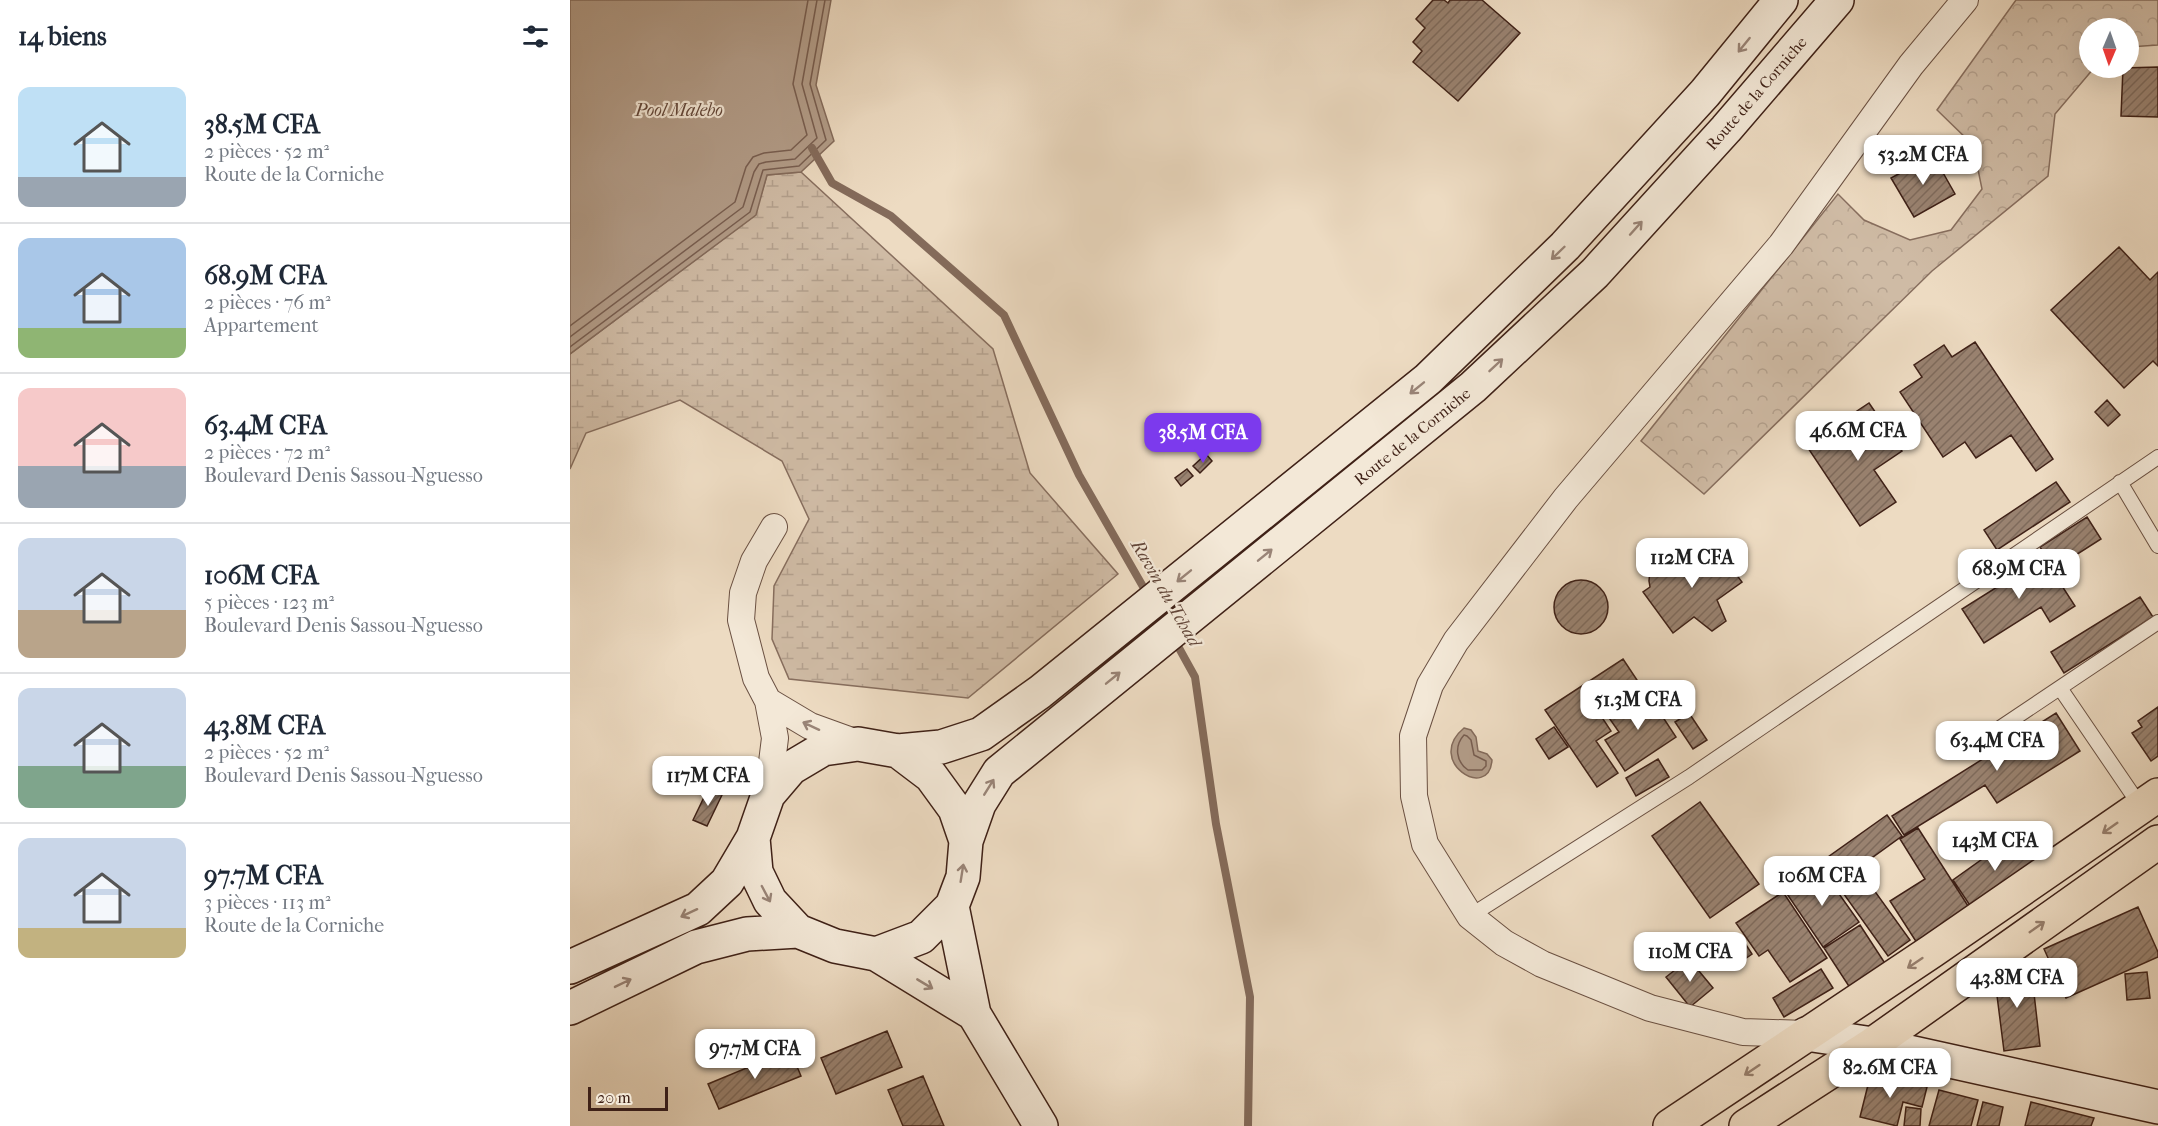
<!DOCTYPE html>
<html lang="fr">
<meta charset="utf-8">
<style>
body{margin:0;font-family:"IM FELL French Canon",serif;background:#f6f6f7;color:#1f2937;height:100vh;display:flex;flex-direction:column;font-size:22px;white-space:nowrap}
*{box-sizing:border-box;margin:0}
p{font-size:20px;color:#747a83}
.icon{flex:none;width:33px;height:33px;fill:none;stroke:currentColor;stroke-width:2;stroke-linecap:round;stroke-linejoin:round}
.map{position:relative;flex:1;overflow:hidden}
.panel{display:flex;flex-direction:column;background:#fff;width:570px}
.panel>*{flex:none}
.needle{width:39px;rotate:182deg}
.tools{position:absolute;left:1509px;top:18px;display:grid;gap:12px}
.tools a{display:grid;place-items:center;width:60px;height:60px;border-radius:50%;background:#fff;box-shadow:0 6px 24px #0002;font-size:30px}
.scale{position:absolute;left:18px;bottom:15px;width:80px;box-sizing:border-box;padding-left:6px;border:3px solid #3f2117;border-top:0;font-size:16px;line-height:21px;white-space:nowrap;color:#3f2117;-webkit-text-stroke:4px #f3e8d7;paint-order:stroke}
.price{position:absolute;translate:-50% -51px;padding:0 14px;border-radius:12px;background:#fff;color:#222;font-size:20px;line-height:39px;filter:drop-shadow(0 2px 3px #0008)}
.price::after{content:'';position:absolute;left:50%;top:36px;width:18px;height:14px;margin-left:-9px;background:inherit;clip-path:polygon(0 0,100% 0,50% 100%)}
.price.selected{background:#7c3aed;color:#fff}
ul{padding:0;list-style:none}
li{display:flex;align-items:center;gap:18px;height:150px;padding:0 18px}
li+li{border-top:2px solid #e0e1e3}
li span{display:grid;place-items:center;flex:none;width:168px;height:120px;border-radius:12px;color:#555}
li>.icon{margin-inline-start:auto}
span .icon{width:72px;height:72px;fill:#fffc;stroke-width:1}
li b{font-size:26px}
h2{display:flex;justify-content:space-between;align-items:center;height:72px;padding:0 18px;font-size:26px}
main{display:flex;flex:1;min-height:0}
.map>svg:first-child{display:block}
</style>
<main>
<section class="panel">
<h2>14 biens<svg class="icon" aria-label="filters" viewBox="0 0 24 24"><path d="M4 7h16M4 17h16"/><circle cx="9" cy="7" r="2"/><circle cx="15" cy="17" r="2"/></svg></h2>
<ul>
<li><span style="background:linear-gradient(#bfe0f5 75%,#9aa5b1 0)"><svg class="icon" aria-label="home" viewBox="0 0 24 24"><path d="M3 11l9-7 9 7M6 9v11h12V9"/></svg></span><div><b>38.5M CFA</b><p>2 pièces · 52 m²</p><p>Route de la Corniche</p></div></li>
<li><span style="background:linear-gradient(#a9c7e8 75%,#8fb573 0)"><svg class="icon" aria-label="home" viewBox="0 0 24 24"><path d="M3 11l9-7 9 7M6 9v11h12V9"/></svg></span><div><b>68.9M CFA</b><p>2 pièces · 76 m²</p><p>Appartement</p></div></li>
<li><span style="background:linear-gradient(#f6c9c9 65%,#9aa5b1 0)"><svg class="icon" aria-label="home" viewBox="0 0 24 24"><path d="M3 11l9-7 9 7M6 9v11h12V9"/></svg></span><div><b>63.4M CFA</b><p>2 pièces · 72 m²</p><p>Boulevard Denis Sassou-Nguesso</p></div></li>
<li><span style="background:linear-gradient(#c9d6e8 60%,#b9a48a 0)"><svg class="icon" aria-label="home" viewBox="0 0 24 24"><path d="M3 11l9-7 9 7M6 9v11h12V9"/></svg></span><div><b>106M CFA</b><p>5 pièces · 123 m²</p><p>Boulevard Denis Sassou-Nguesso</p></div></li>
<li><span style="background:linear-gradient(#c9d6e8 65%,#7fa58c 0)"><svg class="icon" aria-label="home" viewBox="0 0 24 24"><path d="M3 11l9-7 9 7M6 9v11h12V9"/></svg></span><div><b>43.8M CFA</b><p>2 pièces · 52 m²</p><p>Boulevard Denis Sassou-Nguesso</p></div></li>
<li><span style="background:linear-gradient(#c9d6e8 75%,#c2b280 0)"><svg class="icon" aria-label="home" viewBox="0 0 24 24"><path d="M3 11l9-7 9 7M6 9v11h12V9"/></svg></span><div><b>97.7M CFA</b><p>3 pièces · 113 m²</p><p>Route de la Corniche</p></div></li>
</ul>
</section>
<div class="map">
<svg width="1588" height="1126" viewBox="0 0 1588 1126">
<defs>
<pattern id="forest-crowns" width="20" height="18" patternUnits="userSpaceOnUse" patternTransform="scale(1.5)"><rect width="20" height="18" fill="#cfbba5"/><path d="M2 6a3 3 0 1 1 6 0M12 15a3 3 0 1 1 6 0" fill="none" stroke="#b3a08d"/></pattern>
<pattern id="wetland-marsh" width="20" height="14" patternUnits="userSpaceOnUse" patternTransform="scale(1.5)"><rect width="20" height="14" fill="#cfbba5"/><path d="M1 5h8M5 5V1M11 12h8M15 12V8" fill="none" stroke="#b3a08d"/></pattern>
<pattern id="building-hatch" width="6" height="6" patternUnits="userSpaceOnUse" patternTransform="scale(1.5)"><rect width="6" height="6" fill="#998270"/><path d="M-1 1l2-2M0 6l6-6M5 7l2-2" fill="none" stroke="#7e6a5b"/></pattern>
</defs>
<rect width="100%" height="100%" fill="#eddbc2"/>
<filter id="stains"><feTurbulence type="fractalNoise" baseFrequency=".00333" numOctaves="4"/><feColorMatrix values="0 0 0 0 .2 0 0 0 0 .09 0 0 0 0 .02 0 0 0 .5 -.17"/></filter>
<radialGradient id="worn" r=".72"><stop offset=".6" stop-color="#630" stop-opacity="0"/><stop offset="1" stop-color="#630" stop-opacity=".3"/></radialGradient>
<path fill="url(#forest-crowns)" stroke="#876e5e" stroke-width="1.5" d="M1446 0H1588V45L1559 47 1558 28H1520V68H1524L1485 114 1478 176 1362 271 1134 494 1071 441 1268 194 1294 220 1340 240 1381 230 1412 189 1403 145 1367 110Z"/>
<path fill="url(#wetland-marsh)" stroke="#876e5e" stroke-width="1.5" d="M231 172 423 349 460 473 548 574 398 698 219 679 202 639 204 586 239 519 212 461 110 400 16 433 0 469V354L185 215 197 175Z"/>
<path fill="#b29c88" stroke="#846b5b" stroke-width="1.5" d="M0 0H261L246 85 264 141 231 172 197 175 186 215 0 354Z
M894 728 901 730 906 737 908 751 917 754 922 760C919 802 854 761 894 728Z"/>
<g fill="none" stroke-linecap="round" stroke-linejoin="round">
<path stroke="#785e50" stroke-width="1.5" d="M0 326 165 202 176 167 183 157 194 153 221 150 237 135 223 84 238 0
M0 337 173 207 184 172 189 164 196 162 225 159 247 138 232 84 247 0
M0 347 180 212 193 170 229 166 256 140 240 84 255 0
M894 735 897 736 901 740 904 755 916 761V766L912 770H898C886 762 884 746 894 735Z"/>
<path stroke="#846b5b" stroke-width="8" d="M242 148 262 183 321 216 434 315 509 475 579 597
M604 639 625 677 646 824 680 997 678 1126"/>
</g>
<path fill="url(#building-hatch)" stroke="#3f2117" stroke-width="1.5" d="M863 0H874L878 3 880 0H912L950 33 888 101 843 62 852 51 843 42 855 28 846 19Z
M1588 67V117L1551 116 1553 68Z
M1363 155 1385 194 1344 217 1321 178Z
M1549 247 1580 280 1588 272V366L1583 361 1554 388 1481 310Z
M1405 342 1483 459 1466 471 1441 435 1406 458 1395 442 1373 457 1330 392 1352 377 1344 365 1374 345 1382 357Z
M1537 400 1550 415 1538 426 1525 412Z
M1299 403 1332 451 1304 470 1326 502 1290 526 1236 445Z
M636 454 642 461 630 473 623 466Z
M617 469 623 476 611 486 605 478Z
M1486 482 1500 502 1427 550 1414 530Z
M1517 517 1531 539 1484 569 1470 547Z
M1142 542 1172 582 1147 600 1156 621 1142 631 1124 617 1103 633 1073 592 1080 587 1079 581 1080 570 1083 566 1093 565 1103 570Z
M1472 555 1505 606 1480 622 1471 607 1414 643 1392 609 1448 574 1446 571Z
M984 607a27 27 0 1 1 54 0a27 27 0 1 1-54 0Z
M1570 597 1583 617 1494 673 1481 652Z
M1053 659 1071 686 1029 713 1041 731 1026 741 1048 773 1027 787 975 710Z
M1075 690 1106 737 1055 771 1035 740 1049 732 1037 715Z
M1588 707V756L1581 761 1562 733 1572 727 1568 721Z
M1119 713 1137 740 1123 749 1105 722Z
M1486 713 1510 751 1427 803 1415 785 1334 835 1322 816Z
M984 727 998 747 979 759 966 739Z
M1088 759 1099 777 1066 796 1056 778Z
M138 789 152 795 137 826 123 820Z
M1130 802 1189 884 1140 918 1082 836Z
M1317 815 1332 836 1288 868 1340 940 1318 956 1251 862Z
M1348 828 1400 909 1347 943 1320 901 1355 879 1330 839Z
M1446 835 1467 865 1403 910 1383 880Z
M1250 867 1289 922 1253 947 1215 891Z
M1213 892 1257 958 1220 982 1198 950 1189 956 1166 923Z
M1568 907 1588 952V957L1496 998 1474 949Z
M1290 925 1320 971 1284 994 1254 948Z
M1169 934 1182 954 1169 963 1156 941Z
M1119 959 1143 988 1120 1007 1096 977Z
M1461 967 1470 1046 1434 1051 1424 972Z
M1251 969 1263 988 1214 1017 1203 998Z
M1577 972 1580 998 1557 1000 1555 974Z
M317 1031 332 1067 266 1094 251 1058Z
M220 1050 231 1076 149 1109 138 1084Z
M1301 1073 1357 1087 1352 1107 1333 1102 1327 1126 1290 1117Z
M353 1076 374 1126H333L318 1090Z
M1369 1090 1408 1100 1401 1126H1359Z
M1413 1102 1433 1107 1429 1126H1407Z
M1461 1102 1524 1118 1521 1126H1455Z
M1336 1107 1351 1109 1350 1126H1334Z"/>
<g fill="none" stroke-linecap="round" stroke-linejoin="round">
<g stroke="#6a5042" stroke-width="16">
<path id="lane" d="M1550 482 1588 546
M1490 688 1571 807
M1406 744 1588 622
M900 916 1119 777 1588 457"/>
</g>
<g stroke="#6a5042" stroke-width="28">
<path id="street" d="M198 701 240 726 287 743
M198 795 205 738 198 701 186 678 171 620 173 593 184 561 204 527
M1236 1034 1173 1032 1080 1008 972 964 934 943 900 916 855 844 844 796 843 736 860 685 886 641 996 498 1211 245 1341 65 1395 0"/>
</g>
<g stroke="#3f2117" stroke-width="36">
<path id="secondary" d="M328 751 371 747 411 734 470 692 858 379 995 246 1135 93 1211 0
M396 841 409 804 429 772 903 387 1025 273 1156 129 1267 0
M382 906 404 1014 471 1126
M306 954 404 1014
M0 967 128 909 157 882 183 838 198 795 221 768 253 749 288 744 328 751 361 776 385 809 396 841 393 877 382 906 351 937 306 954 265 946 228 931 200 901 186 872 183 838
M0 1008 126 947 177 934 228 931
M1236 1034 1303 1044 1588 1107"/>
</g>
<g stroke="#3f2117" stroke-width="36">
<path id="primary" d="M1100 1126 1362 951 1588 795
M1176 1126 1303 1044 1588 842"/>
</g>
<use href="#lane" stroke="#f3e8d7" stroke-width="14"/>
<use href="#street" stroke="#f3e8d7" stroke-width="26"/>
<use href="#secondary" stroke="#f3e8d7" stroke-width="33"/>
<use href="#primary" stroke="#eddbc2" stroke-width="33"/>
</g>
<defs><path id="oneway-shaft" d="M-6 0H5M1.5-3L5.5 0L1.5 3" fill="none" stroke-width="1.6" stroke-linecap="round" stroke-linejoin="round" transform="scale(1.5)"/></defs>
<g stroke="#998477">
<use href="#oneway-shaft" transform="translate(1174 45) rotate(129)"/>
<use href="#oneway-shaft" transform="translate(1066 228) rotate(-48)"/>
<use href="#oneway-shaft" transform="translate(988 253) rotate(136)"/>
<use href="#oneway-shaft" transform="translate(926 365) rotate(-43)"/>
<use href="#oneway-shaft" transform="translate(847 388) rotate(141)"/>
<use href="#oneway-shaft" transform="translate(695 555) rotate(-39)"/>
<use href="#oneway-shaft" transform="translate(614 576) rotate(141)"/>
<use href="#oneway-shaft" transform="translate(543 678) rotate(-39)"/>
<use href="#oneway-shaft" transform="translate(241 726) rotate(-155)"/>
<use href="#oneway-shaft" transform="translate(419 787) rotate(-58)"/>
<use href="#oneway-shaft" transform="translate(392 873) rotate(-81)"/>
<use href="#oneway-shaft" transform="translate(196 894) rotate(62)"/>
<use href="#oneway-shaft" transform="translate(119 913) rotate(155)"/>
<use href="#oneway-shaft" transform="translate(53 983) rotate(-26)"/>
<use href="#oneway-shaft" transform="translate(355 984) rotate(31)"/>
</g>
<g stroke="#967e6c">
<use href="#oneway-shaft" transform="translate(1540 828) rotate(145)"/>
<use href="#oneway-shaft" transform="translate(1467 927) rotate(-35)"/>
<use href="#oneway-shaft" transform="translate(1345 963) rotate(146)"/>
<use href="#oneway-shaft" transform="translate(1182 1070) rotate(146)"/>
</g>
<g text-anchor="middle" stroke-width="4.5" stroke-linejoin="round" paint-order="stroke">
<g font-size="16" fill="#3f2117" stroke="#f3e8d7">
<text transform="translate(1186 93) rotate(-49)" y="6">Route de la Corniche</text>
<text transform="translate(842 436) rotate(-39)" y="6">Route de la Corniche</text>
</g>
<g font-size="18" font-style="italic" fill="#624639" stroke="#f3e8d7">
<text x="109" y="116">Pool Malebo</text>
<text transform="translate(596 593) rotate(60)" y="6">Ravin du Tchad</text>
</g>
</g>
<rect width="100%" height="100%" filter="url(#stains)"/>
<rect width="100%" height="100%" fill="url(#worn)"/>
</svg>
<div class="tools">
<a><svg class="needle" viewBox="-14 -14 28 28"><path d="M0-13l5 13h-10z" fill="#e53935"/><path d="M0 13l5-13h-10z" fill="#747a83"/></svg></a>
</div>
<div class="scale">20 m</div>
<b class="price" style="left:1353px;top:186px">53.2M CFA</b>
<b class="price" style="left:1288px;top:462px">46.6M CFA</b>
<b class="price selected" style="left:633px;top:464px">38.5M CFA</b>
<b class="price" style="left:1122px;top:589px">112M CFA</b>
<b class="price" style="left:1449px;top:600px">68.9M CFA</b>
<b class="price" style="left:1068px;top:731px">51.3M CFA</b>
<b class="price" style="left:1427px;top:772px">63.4M CFA</b>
<b class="price" style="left:138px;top:807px">117M CFA</b>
<b class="price" style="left:1425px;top:872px">143M CFA</b>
<b class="price" style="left:1252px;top:907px">106M CFA</b>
<b class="price" style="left:1120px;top:983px">110M CFA</b>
<b class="price" style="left:1447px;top:1009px">43.8M CFA</b>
<b class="price" style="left:185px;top:1080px">97.7M CFA</b>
<b class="price" style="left:1320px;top:1099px">82.6M CFA</b>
</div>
</main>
